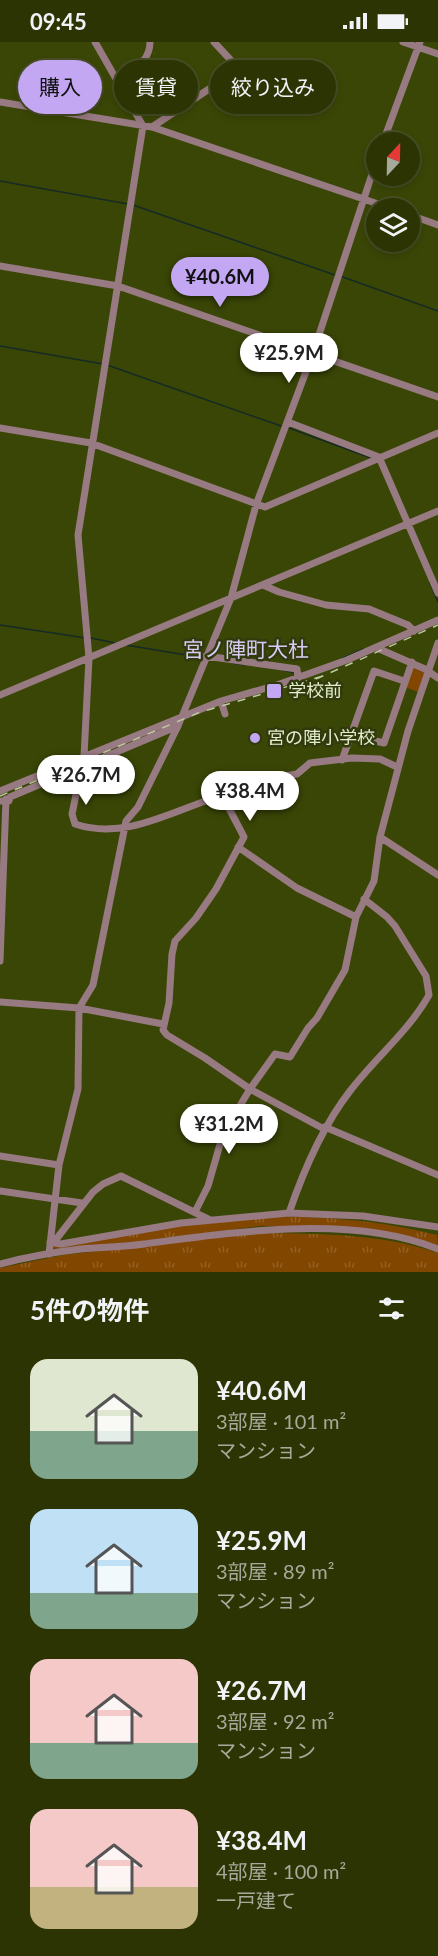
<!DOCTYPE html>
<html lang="ja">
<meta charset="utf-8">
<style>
body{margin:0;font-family:Lato,"Noto Sans JP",sans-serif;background:#343c0e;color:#f1f3f6;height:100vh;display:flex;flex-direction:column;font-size:22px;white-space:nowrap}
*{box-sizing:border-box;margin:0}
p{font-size:20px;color:#a6aa9a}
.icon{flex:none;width:33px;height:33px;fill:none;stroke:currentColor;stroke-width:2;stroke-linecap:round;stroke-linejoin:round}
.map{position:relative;height:1230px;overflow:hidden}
.panel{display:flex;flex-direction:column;background:#2c3404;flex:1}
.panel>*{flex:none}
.top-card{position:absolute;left:18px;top:18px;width:402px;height:54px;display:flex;gap:12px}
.needle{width:39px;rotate:22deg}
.fabs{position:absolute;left:366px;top:90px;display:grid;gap:12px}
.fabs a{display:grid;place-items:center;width:54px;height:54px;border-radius:50%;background:#2c3404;box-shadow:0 3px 9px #0003,0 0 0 2px #484f26;font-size:30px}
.price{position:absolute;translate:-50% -51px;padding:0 14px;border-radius:21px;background:#fff;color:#222;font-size:20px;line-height:39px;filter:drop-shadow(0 2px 3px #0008)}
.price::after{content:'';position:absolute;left:50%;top:36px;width:18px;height:14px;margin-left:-9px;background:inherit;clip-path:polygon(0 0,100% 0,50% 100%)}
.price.selected{background:#c3a7f2;color:#111}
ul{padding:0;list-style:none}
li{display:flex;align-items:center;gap:18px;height:150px;padding:0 30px}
li span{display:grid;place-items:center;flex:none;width:168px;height:120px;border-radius:18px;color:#555}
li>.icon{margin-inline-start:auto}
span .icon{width:72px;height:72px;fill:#fffc;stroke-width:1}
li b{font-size:26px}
h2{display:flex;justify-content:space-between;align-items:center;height:72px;padding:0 30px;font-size:26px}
.chip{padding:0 21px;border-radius:27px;background:#2c3404;box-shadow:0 3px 9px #0003,0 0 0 2px #484f26;font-size:21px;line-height:54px}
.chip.selected{background:#c3a7f2;color:#111}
.status{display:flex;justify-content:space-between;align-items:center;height:42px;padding:0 30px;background:#2c3404;direction:ltr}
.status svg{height:16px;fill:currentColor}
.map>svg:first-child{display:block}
</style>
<div class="status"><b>09:45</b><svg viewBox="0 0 49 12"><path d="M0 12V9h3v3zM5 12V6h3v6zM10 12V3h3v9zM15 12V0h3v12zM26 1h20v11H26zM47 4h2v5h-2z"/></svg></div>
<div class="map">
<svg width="438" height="1230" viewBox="0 0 438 1230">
<defs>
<pattern id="grass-tufts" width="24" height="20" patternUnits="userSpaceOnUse" patternTransform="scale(1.5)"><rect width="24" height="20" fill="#814600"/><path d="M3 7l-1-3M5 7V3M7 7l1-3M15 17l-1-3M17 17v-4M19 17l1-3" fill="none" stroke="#936124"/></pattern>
</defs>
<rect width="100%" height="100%" fill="#3a4606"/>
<path fill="url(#grass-tufts)" d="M413 625 425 631 418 650 405 645Z
M261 1174C324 1175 375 1177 437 1193L438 1203 397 1192 344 1185 260 1184 134 1200 55 1207 52 1203 172 1184Z
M259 1191C320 1192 380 1191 438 1211V1230H0V1226L63 1213Z"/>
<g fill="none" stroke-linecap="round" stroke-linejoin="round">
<path stroke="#162a26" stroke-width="1.5" d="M0 139 128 162
M133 163 335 233
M340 234 438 269
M0 304 103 322
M107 323 281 384
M289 386 371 416
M430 541 438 560
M0 583 86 596
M91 596 115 601
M126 603 204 616
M343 616 363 607
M232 621 245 623
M283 628 296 631"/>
<path stroke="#987a82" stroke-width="7" d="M95 0 143 84 78 493 89 616 84 714 72 772 75 782C122 798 167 772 211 757L223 755 245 758 255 752 263 738 297 732 310 721 352 716 380 717 397 725
M403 0 438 12
M118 41C133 28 150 20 150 0
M0 60 152 85 390 166
M152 85 239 27 214 0
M383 100 420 0
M410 173 438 183
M0 224 118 244 438 355
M288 380 379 415 438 551
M0 386 91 401 265 465 438 391
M263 543 279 550 326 563 369 567 408 583 414 589
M377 606 425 627 438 636
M206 614 297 627 298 636
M0 653 438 469
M221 659 225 672
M351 693 384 701 412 620
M342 718 374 629 404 639
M0 749 221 659 277 643 347 618 438 578
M223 755 244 795 216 847 196 876 175 899 172 912 169 961 163 988 167 993 205 1016 250 1047 324 1087
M0 759H9L10 755 178 684
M380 795 438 833
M238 805 297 846 356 875
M0 919 6 757
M0 960 79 966 93 943 126 779 138 765 178 684 231 556 256 463 313 311 376 120
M325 1085 438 1133
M0 1114 59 1123
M0 1149 82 1161
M195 1170 208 1144 223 1092 250 1047 275 1012 290 1015 308 986 317 976 345 928 356 875 374 839 380 795 408 689 438 601
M289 1171C304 1127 322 1085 350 1049 375 1016 409 989 429 953L426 934 395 884 387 875 364 857
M50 1200 61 1202 181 1181 289 1171 363 1174 438 1185
M54 1200 93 1150 103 1142 121 1134 210 1178
M49 1212 59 1123 78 1047 79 966 163 982
M0 1222C27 1215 54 1210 81 1207 102 1205 123 1205 144 1202 235 1190 351 1172 438 1207"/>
<path stroke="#bec8a1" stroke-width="1.5" stroke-dasharray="8 8" stroke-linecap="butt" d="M316 637 438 583
M0 754 198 671 323 634"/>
</g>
<g fill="#c3a7f2" stroke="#313a0d" stroke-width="2">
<rect x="266" y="641" width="16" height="16" rx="3"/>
<circle cx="255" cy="696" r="6"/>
</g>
<g text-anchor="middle" stroke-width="5" stroke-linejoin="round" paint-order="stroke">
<g font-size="18" fill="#e3edcd" stroke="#313a0d" text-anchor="start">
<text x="288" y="655">学校前</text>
<text x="267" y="702">宮の陣小学校</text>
</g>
<g font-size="21" fill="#d9caf5" stroke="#313a0d">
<text x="246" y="615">宮ノ陣町大杜</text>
</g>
</g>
</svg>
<div class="fabs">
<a><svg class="needle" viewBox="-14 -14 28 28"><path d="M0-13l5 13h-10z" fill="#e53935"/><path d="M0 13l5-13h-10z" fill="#a6aa9a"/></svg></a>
<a><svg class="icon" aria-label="layers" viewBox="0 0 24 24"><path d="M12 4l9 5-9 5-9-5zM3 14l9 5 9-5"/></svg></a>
</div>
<b class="price selected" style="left:220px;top:266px">¥40.6M</b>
<b class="price" style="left:289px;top:342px">¥25.9M</b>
<b class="price" style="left:86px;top:764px">¥26.7M</b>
<b class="price" style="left:250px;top:780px">¥38.4M</b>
<b class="price" style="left:229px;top:1113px">¥31.2M</b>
<div class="top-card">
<a class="chip selected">購入</a>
<a class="chip">賃貸</a>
<a class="chip">絞り込み</a>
</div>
</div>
<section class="panel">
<h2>5件の物件<svg class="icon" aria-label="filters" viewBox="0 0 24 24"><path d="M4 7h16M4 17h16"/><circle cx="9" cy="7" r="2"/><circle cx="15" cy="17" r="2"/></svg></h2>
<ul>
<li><span style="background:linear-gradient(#dfe7d0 60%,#7fa58c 0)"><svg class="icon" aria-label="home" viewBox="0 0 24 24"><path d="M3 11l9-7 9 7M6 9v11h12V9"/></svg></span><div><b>¥40.6M</b><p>3部屋 · 101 m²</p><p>マンション</p></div></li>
<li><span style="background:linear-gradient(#bfe0f5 70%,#7fa58c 0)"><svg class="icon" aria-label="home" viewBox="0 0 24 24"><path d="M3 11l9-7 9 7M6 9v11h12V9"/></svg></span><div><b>¥25.9M</b><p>3部屋 · 89 m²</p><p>マンション</p></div></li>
<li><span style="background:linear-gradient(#f6c9c9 70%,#7fa58c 0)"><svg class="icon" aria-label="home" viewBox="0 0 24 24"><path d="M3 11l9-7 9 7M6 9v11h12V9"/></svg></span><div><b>¥26.7M</b><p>3部屋 · 92 m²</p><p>マンション</p></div></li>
<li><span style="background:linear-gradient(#f6c9c9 65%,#c2b280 0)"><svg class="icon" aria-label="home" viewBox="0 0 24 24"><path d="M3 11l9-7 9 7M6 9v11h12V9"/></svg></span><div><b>¥38.4M</b><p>4部屋 · 100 m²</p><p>一戸建て</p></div></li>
</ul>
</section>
